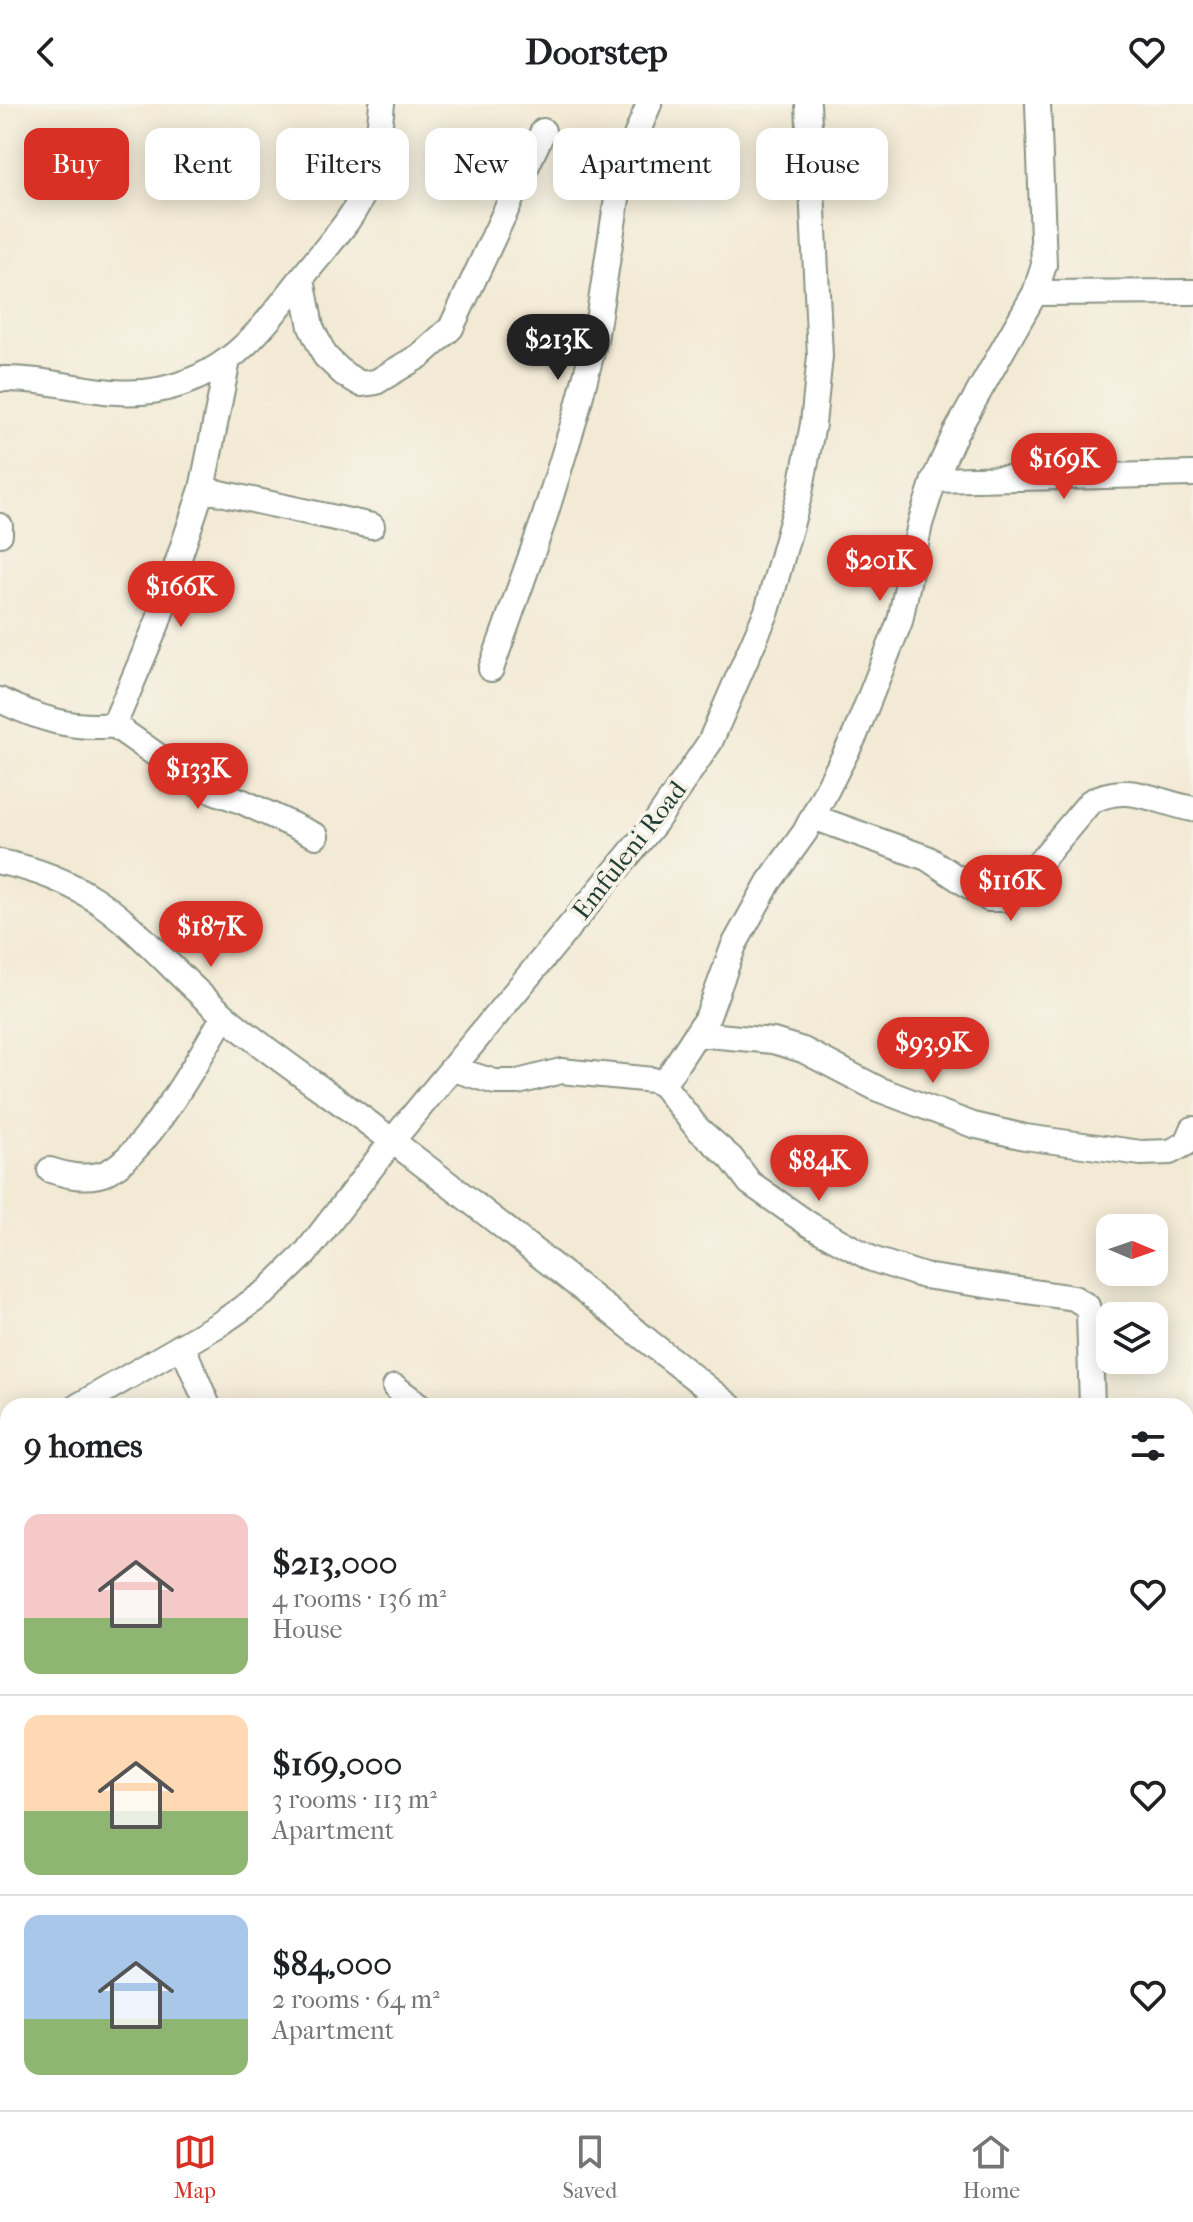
<!DOCTYPE html>
<meta charset="utf-8">
<style>
body{margin:0;font-family:"IM FELL French Canon",serif;background:#f6f6f6;color:#202124;height:100vh;display:flex;flex-direction:column;font-size:30px;white-space:nowrap}
*{box-sizing:border-box;margin:0}
p{font-size:26px;color:#757577}
.icon{flex:none;width:44px;height:44px;fill:none;stroke:currentColor;stroke-width:2;stroke-linecap:round;stroke-linejoin:round}
.map{position:relative;flex:1;overflow:hidden}
.panel{position:absolute;left:0px;top:1294px;width:1194px;height:712px;display:flex;flex-direction:column;background:#fff;border-radius:24px 24px 0 0;box-shadow:0 4px 20px #0003}
.panel>*{flex:none}
.banner{position:absolute;left:24px;top:24px;width:1146px;height:72px;display:flex;gap:16px}
.needle{width:52px;rotate:92deg}
.tools{position:absolute;left:1096px;top:1110px;display:grid;gap:16px}
.tools a{display:grid;place-items:center;width:72px;height:72px;border-radius:16px;background:#fff;box-shadow:0 4px 20px #0003;font-size:40px}
.price{position:absolute;translate:-50% -68px;padding:0 18px;border-radius:28px;background:#d93025;color:#fff;font-size:26px;line-height:52px;filter:drop-shadow(0 2px 4px #0008)}
.price::after{content:'';position:absolute;left:50%;top:48px;width:24px;height:18px;margin-left:-12px;background:inherit;clip-path:polygon(0 0,100% 0,50% 100%)}
.price.active{background:#222;color:#fff}
ul{padding:0;list-style:none}
li{display:flex;align-items:center;gap:24px;height:200px;padding:0 24px}
li+li{border-top:2px solid #e0e0e0}
li span{display:grid;place-items:center;flex:none;width:224px;height:160px;border-radius:16px;color:#555}
li>.icon{margin-inline-start:auto}
span .icon{width:96px;height:96px;fill:#fffc;stroke-width:1}
li b{font-size:34px}
h2{display:flex;justify-content:space-between;align-items:center;height:96px;padding:0 24px;font-size:34px}
.chip{padding:0 28px;border-radius:16px;background:#fff;box-shadow:0 4px 20px #0003;font-size:28px;line-height:72px}
.chip.active{background:#d93025;color:#fff}
header{display:flex;justify-content:space-between;align-items:center;height:104px;padding:0 24px;background:#fff;font-size:36px;font-weight:700}
.tabs{display:flex;justify-content:space-around;align-items:center;height:112px;border-top:2px solid #e0e0e0;background:#fff;font-size:22px;color:#757577}
.tabs a{display:grid;justify-items:center;gap:4px}
.tabs .active{color:#d93025}
.map>svg:first-child{display:block}
</style>
<header><svg class="icon" aria-label="back" viewBox="0 0 24 24"><path d="M15 5l-7 7 7 7"/></svg>Doorstep<svg class="icon" aria-label="heart" viewBox="0 0 24 24"><path d="M12 20l-8-8c-3-5 5-10 8-4 3-6 11-1 8 4z"/></svg></header>
<div class="map">
<svg width="1193" height="2006" viewBox="0 0 1193 2006">
<rect width="100%" height="100%" fill="#f7f3e8"/>
<filter id="ink" filterUnits="userSpaceOnUse"><feTurbulence type="fractalNoise" baseFrequency=".0125" numOctaves="2"/><feDisplacementMap in="SourceGraphic" scale="16" xChannelSelector="R" yChannelSelector="G"/><feConvolveMatrix kernelMatrix="1 2 1 2 8 2 1 2 1" color-interpolation-filters="sRGB"/></filter>
<filter id="wash" filterUnits="userSpaceOnUse"><feTurbulence type="fractalNoise" baseFrequency=".006" numOctaves="4" result="noise"/><feDisplacementMap in="SourceGraphic" scale="32" xChannelSelector="R" yChannelSelector="G"/><feGaussianBlur stdDeviation="1.8" result="paint"/><feColorMatrix in="noise" values="0 0 0 0 0 0 0 0 0 0 0 0 0 0 0 0 0 1.4 0 .05"/><feComposite in="paint" operator="in"/></filter>
<g filter="url(#wash)">
<rect width="100%" height="100%" fill="#f3ead5"/>
</g>
<g filter="url(#ink)">
<g fill="none" stroke-linecap="round" stroke-linejoin="round">
<g stroke="#899484" stroke-width="28">
<path id="minor" d="M302 175 311 223 325 252 344 270 361 280 376 278 421 251 451 224 543 27
M1035 189 1193 188
M0 275C53 273 105 296 158 286 240 270 269 212 318 154 337 131 354 112 366 84 377 57 379 28 382 0
M934 376 1193 370
M202 385 372 422
M0 422V430
M491 565 543 418 575 314 595 236 621 69 649 0
M0 596C37 614 73 626 114 621L157 520 202 385 228 256
M114 621 202 683 241 697 316 732
M813 713 927 754 989 795H1005L1012 791 1090 698C1127 677 1155 698 1193 705
M0 758C114 780 145 846 226 913 278 957 337 994 391 1036 506 1123 617 1213 730 1302
M697 930 773 937 803 946 878 985 973 1021 1025 1033 1141 1049 1170 1048 1187 1039 1193 1025
M453 965 495 978H518L561 967 653 976 663 981 697 1024 731 1054 750 1079 810 1121 872 1155 924 1172 1074 1194 1087 1202 1089 1210 1092 1302
M663 981 708 912 734 841 769 778 805 728 855 631 900 517 920 420 934 376 955 330 1035 189 1044 161 1038 0
M50 1066C66 1071 81 1075 99 1071 140 1063 201 950 224 912
M182 1241 208 1302
M395 1283 420 1302
M78 1302 221 1219 267 1187 305 1150 392 1037 655 719 710 638 767 507 800 389 813 320 820 252 808 0
M0 1342 8 1338
M1186 1380H1193
M0 1768 8 1772
M1186 1812 1193 1823
M0 1978 8 1982
M43 1998 60 2006
M774 1998 813 2006
M559 2006 562 1998"/>
</g>
<use href="#minor" stroke="#fff" stroke-width="24"/>
</g>
</g>
<g text-anchor="middle" stroke-width="8" stroke-linejoin="round" paint-order="stroke">
<g font-size="26" fill="#1f3d34" stroke="#f7f3e8">
<text transform="translate(629 746) rotate(-52)" y="9">Emfuleni Road</text>
</g>
</g>
</svg>
<div class="tools">
<a><svg class="needle" viewBox="-14 -14 28 28"><path d="M0-13l5 13h-10z" fill="#e53935"/><path d="M0 13l5-13h-10z" fill="#757577"/></svg></a>
<a><svg class="icon" aria-label="layers" viewBox="0 0 24 24"><path d="M12 4l9 5-9 5-9-5zM3 14l9 5 9-5"/></svg></a>
</div>
<b class="price active" style="left:558px;top:278px">$213K</b>
<b class="price" style="left:1064px;top:397px">$169K</b>
<b class="price" style="left:880px;top:499px">$201K</b>
<b class="price" style="left:181px;top:525px">$166K</b>
<b class="price" style="left:198px;top:707px">$133K</b>
<b class="price" style="left:1011px;top:819px">$116K</b>
<b class="price" style="left:211px;top:865px">$187K</b>
<b class="price" style="left:933px;top:981px">$93.9K</b>
<b class="price" style="left:819px;top:1099px">$84K</b>
<div class="banner">
<a class="chip active">Buy</a>
<a class="chip">Rent</a>
<a class="chip">Filters</a>
<a class="chip">New</a>
<a class="chip">Apartment</a>
<a class="chip">House</a>
</div>
<section class="panel">
<h2>9 homes<svg class="icon" aria-label="filters" viewBox="0 0 24 24"><path d="M4 7h16M4 17h16"/><circle cx="9" cy="7" r="2"/><circle cx="15" cy="17" r="2"/></svg></h2>
<ul>
<li><span style="background:linear-gradient(#f6c9c9 65%,#8fb573 0)"><svg class="icon" aria-label="home" viewBox="0 0 24 24"><path d="M3 11l9-7 9 7M6 9v11h12V9"/></svg></span><div><b>$213,000</b><p>4 rooms · 136 m²</p><p>House</p></div><svg class="icon" aria-label="heart" viewBox="0 0 24 24"><path d="M12 20l-8-8c-3-5 5-10 8-4 3-6 11-1 8 4z"/></svg></li>
<li><span style="background:linear-gradient(#ffd9b3 60%,#8fb573 0)"><svg class="icon" aria-label="home" viewBox="0 0 24 24"><path d="M3 11l9-7 9 7M6 9v11h12V9"/></svg></span><div><b>$169,000</b><p>3 rooms · 113 m²</p><p>Apartment</p></div><svg class="icon" aria-label="heart" viewBox="0 0 24 24"><path d="M12 20l-8-8c-3-5 5-10 8-4 3-6 11-1 8 4z"/></svg></li>
<li><span style="background:linear-gradient(#a9c7e8 65%,#8fb573 0)"><svg class="icon" aria-label="home" viewBox="0 0 24 24"><path d="M3 11l9-7 9 7M6 9v11h12V9"/></svg></span><div><b>$84,000</b><p>2 rooms · 64 m²</p><p>Apartment</p></div><svg class="icon" aria-label="heart" viewBox="0 0 24 24"><path d="M12 20l-8-8c-3-5 5-10 8-4 3-6 11-1 8 4z"/></svg></li>
</ul>
</section>
</div>
<nav class="tabs">
<a class="active"><svg class="icon" aria-label="map" viewBox="0 0 24 24"><path d="M3 6l6-2 6 2 6-2v14l-6 2-6-2-6 2zM9 4v14M15 6v14"/></svg>Map</a>
<a><svg class="icon" aria-label="saved" viewBox="0 0 24 24"><path d="M7 4h10v16l-5-4-5 4z"/></svg>Saved</a>
<a><svg class="icon" aria-label="home" viewBox="0 0 24 24"><path d="M3 11l9-7 9 7M6 9v11h12V9"/></svg>Home</a>
</nav>
